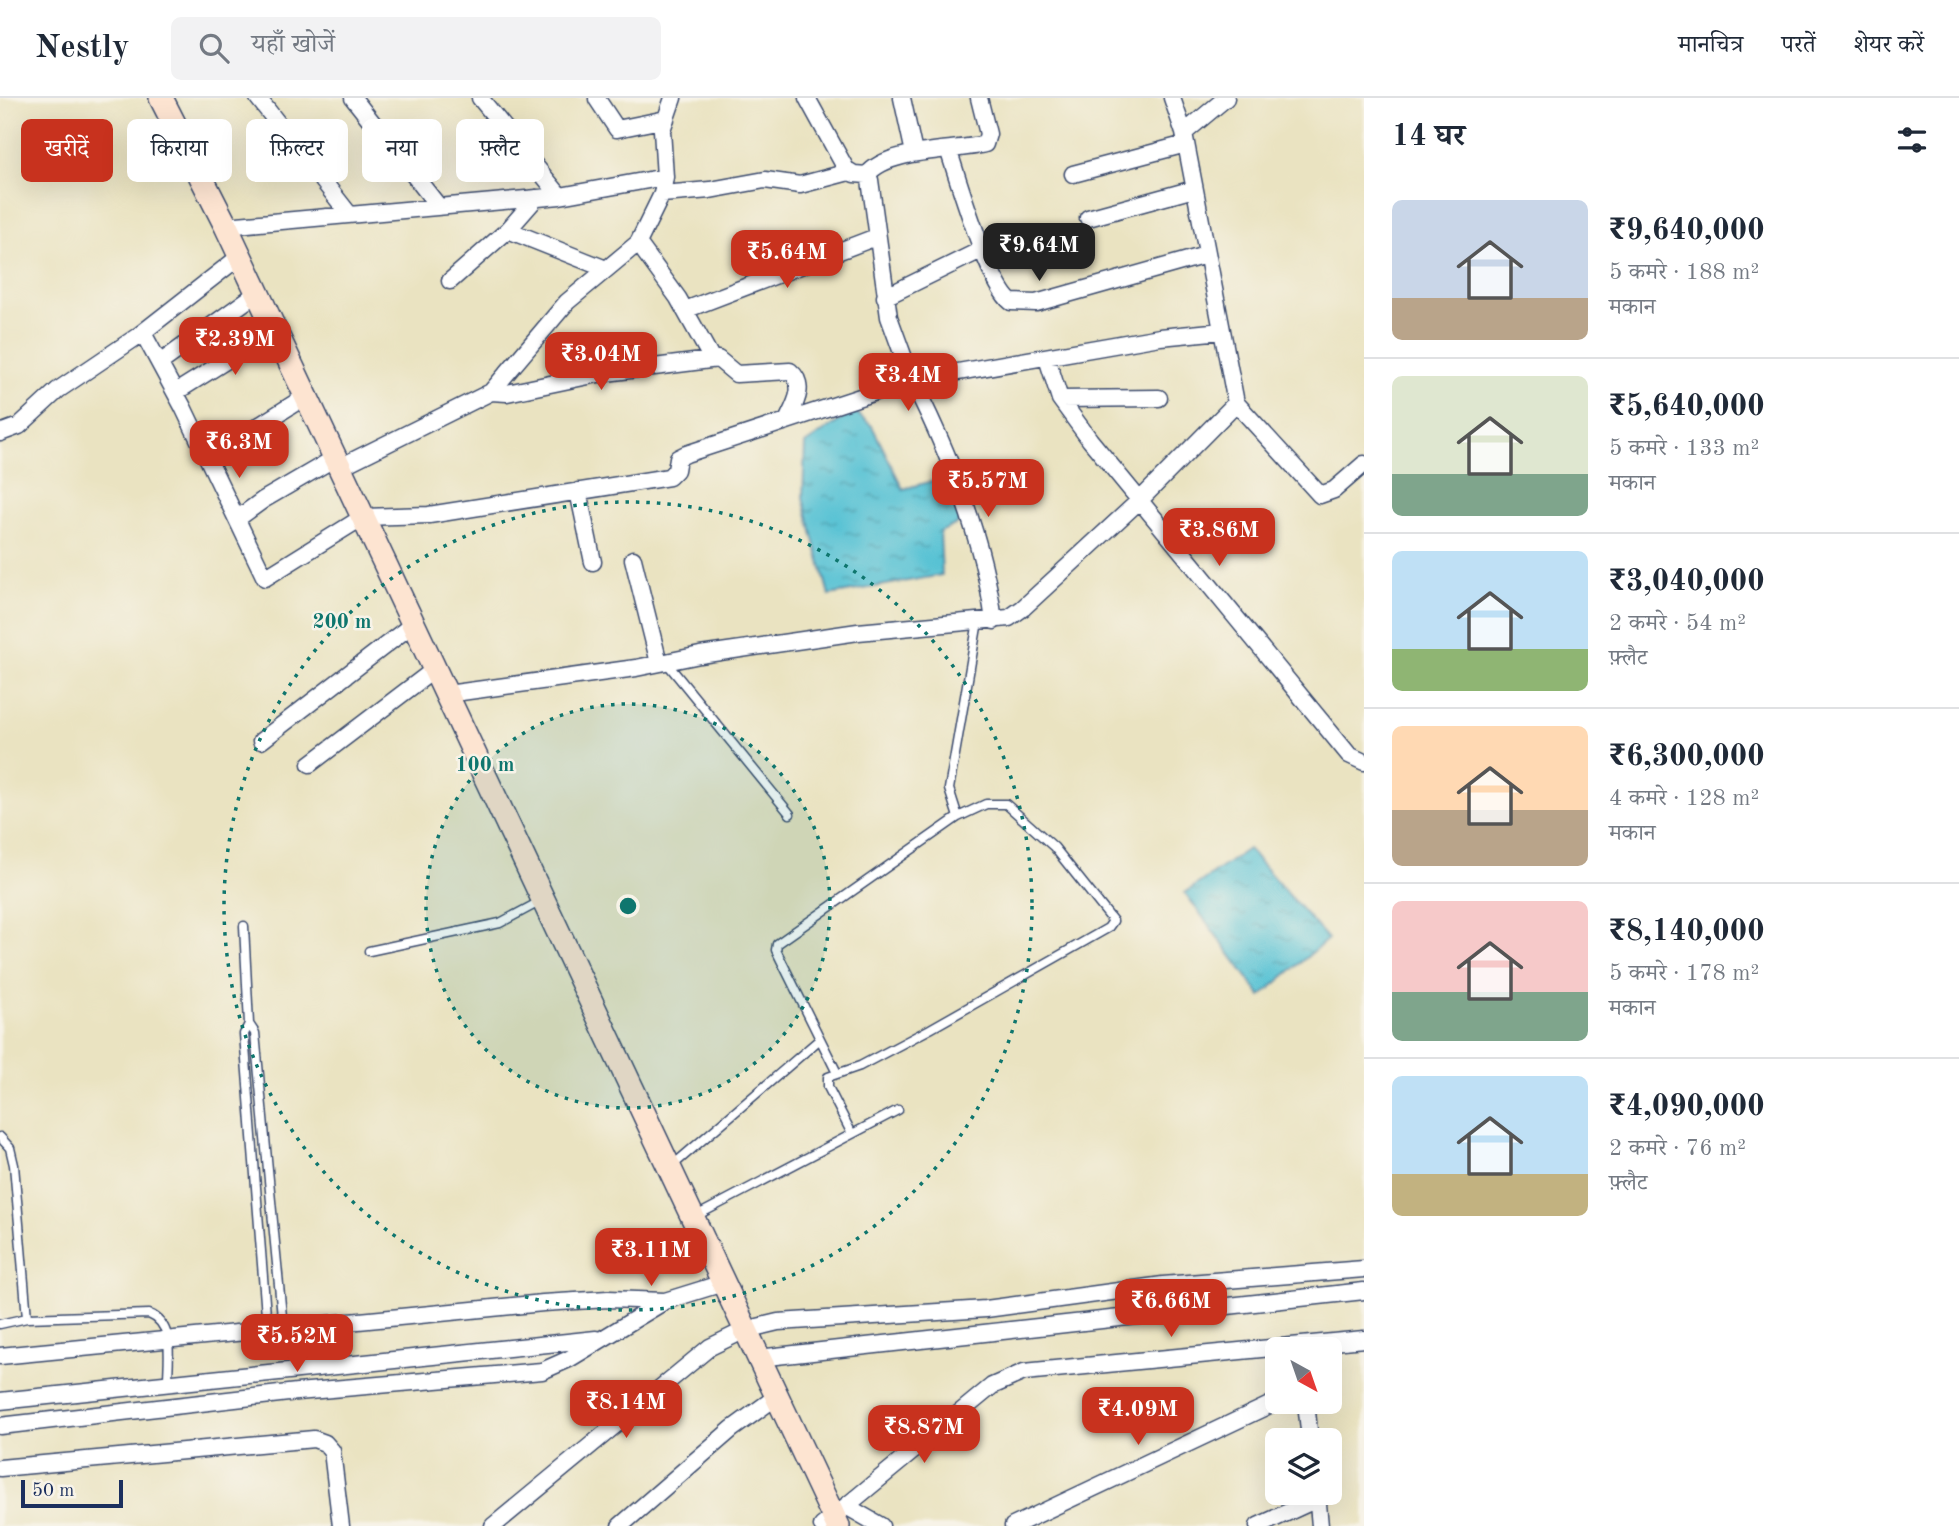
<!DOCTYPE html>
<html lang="hi">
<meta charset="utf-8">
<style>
body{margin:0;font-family:"Old Standard TT","Noto Serif Devanagari",serif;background:#f2f2f3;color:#1f2937;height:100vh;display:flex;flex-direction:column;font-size:26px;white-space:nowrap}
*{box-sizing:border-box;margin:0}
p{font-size:23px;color:#747a83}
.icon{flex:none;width:38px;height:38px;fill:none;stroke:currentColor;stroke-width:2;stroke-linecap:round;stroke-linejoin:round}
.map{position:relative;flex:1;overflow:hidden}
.drawer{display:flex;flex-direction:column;background:#fff;width:595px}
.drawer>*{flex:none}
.top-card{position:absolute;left:21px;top:21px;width:665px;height:63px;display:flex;gap:14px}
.needle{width:46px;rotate:140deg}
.buttons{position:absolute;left:1265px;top:1239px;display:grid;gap:14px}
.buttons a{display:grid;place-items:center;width:77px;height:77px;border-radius:10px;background:#fff;box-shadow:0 7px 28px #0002;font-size:35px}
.scale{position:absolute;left:21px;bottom:18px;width:102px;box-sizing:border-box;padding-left:7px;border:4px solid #1b2f5e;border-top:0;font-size:19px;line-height:24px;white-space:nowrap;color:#1b2f5e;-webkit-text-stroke:5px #f7f3e8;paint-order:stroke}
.price{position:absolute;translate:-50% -60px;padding:0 16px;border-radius:14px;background:#c8321e;color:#fff;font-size:23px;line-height:46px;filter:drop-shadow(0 2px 4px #0008)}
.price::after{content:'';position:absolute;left:50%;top:42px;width:21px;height:16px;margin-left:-10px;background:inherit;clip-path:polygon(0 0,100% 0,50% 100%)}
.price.selected{background:#222;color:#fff}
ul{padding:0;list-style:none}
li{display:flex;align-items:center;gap:21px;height:175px;padding:0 28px}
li+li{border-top:2px solid #e0e1e3}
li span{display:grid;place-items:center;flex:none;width:196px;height:140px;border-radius:10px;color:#555}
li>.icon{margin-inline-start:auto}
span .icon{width:84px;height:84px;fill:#fffc;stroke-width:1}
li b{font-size:30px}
h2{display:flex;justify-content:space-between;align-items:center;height:84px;padding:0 28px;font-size:30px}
.chip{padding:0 24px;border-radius:10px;background:#fff;box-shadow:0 7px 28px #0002;font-size:24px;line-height:63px}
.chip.selected{background:#c8321e;color:#fff}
header{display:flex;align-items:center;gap:42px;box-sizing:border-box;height:98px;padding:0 35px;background:#fff;border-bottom:2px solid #e0e1e3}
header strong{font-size:33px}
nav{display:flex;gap:38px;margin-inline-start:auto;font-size:24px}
.search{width:490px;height:63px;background:#f2f2f3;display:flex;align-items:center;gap:18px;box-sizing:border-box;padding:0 24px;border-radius:10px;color:#747a83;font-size:26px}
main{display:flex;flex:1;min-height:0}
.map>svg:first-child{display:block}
</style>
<header>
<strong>Nestly</strong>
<div class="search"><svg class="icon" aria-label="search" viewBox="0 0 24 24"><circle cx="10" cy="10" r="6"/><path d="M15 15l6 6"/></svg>यहाँ खोजें</div>
<nav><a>मानचित्र</a><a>परतें</a><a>शेयर करें</a></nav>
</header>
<main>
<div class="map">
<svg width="1364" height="1428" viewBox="0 0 1364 1428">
<defs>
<pattern id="water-ripples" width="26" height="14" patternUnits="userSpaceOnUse" patternTransform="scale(1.75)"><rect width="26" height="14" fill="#58c2d4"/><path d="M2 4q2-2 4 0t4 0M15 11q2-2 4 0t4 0" fill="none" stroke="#489eaf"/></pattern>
</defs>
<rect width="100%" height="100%" fill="#f7f3e8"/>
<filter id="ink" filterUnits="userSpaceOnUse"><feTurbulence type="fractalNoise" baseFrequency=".0143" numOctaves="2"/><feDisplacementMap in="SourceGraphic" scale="14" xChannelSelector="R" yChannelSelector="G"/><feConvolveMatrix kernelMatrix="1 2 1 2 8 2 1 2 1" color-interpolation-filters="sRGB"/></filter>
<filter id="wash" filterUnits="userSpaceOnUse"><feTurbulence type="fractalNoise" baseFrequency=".00686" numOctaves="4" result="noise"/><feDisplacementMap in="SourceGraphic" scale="28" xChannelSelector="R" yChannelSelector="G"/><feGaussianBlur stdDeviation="1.57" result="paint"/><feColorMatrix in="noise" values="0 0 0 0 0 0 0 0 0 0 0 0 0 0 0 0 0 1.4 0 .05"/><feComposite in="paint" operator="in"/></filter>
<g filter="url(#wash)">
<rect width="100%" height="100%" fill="#eae3c1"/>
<path fill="url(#water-ripples)" stroke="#3a7899" stroke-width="2" d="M854 313 872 328 903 391 944 380 961 424 940 434 942 477 829 497 803 400 805 346Z
M1248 751 1328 841 1261 898 1185 795Z"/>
</g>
<g filter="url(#ink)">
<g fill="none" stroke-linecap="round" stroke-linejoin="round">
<g stroke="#3a4a6d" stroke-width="11">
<path id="lane" d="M666 564 790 716
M244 828 249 926 244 936 267 1230
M369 853 500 825 543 802
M249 926 255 935 283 1229
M837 975 776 852 777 846 958 719 949 691 978 523
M852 1036 828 989V979L860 968 930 931 1108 830 1113 823 1054 749 1006 706H986L958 719
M0 1039 10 1050 14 1067 27 1220 149 1216C175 1226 168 1260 168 1284
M672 1068 820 941
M696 1118 898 1012
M0 1226 27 1220"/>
</g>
<g stroke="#3a4a6d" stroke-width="19">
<path id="street" d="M258 0 349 116
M353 0 439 109
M902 0 914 55
M1172 0 1184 35 1236 305 1320 397 1334 392 1364 366
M597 1 617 31 666 21
M1184 35 1226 0
M949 54C959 84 989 187 1011 204L1036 205 1206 157
M1073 76 1186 46
M867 77C888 50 953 54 985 46L988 36 979 0
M665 79 662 32 673 0
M662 96 710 92 765 82 800 87 849 74
M1088 120 1194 91
M226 128 560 98 480 0
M508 132 606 171
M638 145 678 200 712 261
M450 183 508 132 536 100
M885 199 983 151
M685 212 876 139
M143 235 183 309 265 480 363 419 429 417 669 379 676 372 678 360 686 356 912 282 889 219 870 82 867 77 854 76 846 71 807 0
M1047 260 1060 301 1090 342 1349 657 1364 664
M160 265 257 195
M176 294 275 232
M491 294 507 295 598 276 718 261 736 276 790 273C807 287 795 306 787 323
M1060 301 1159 300
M0 335 19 328 58 292 138 238 239 159
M208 360 306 298
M340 369 491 294 567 204 638 145 662 96 665 79 560 98
M578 393 593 464
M237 421 263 402 335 360
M633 461 659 565
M994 523C983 439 950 357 912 282L1160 239 1222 233
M447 596 636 570 700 557 858 534 1009 520 1023 510 1140 402 1236 305
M261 643 413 526
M310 666 435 571
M0 1258 543 1205 608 1201 665 1203
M758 1260 1364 1193
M0 1303 596 1241
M1306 1304 1310 1342
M0 1328 297 1294 542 1273 569 1261 665 1203 723 1185
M0 1370 314 1341 325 1345 332 1353 341 1428
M1317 1395 1320 1428
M846 1408 881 1428
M493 1428 710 1249 745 1232 778 1224 986 1211 1163 1187 1364 1171
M620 1428 732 1331 776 1299
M822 1428 992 1288 1024 1274 1364 1241
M1013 1428 1278 1303
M1258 1428 1317 1401"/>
</g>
<g stroke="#3a4a6d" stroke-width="26">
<path id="secondary" d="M161 0 226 128 838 1428"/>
</g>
<use href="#lane" stroke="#fff" stroke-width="8"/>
<use href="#street" stroke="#fff" stroke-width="16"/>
<use href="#secondary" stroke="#fde4d1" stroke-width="23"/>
</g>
</g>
<circle cx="628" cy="808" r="202" fill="#0f766e" fill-opacity=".12"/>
<g fill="none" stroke="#0f766e" stroke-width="3.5" stroke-dasharray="3.5 7">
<circle cx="628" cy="808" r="202"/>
<circle cx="628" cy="808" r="404"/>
</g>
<circle cx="628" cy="808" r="10" fill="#0f766e" stroke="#f7f3e8" stroke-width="3.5"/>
<g font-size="21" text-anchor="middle" font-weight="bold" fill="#0f766e" stroke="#f7f3e8" stroke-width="5" stroke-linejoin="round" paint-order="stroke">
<text x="342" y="530">200 m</text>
<text x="485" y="673">100 m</text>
</g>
</svg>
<div class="buttons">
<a><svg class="needle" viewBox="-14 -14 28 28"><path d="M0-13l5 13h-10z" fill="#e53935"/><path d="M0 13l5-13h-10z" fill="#747a83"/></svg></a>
<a><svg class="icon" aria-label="layers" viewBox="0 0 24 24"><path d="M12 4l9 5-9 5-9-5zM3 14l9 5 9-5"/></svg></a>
</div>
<div class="scale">50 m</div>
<b class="price selected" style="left:1039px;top:185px">₹9.64M</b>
<b class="price" style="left:787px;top:192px">₹5.64M</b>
<b class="price" style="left:235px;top:279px">₹2.39M</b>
<b class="price" style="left:601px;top:294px">₹3.04M</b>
<b class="price" style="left:908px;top:315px">₹3.4M</b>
<b class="price" style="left:239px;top:382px">₹6.3M</b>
<b class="price" style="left:988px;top:421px">₹5.57M</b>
<b class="price" style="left:1219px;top:470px">₹3.86M</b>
<b class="price" style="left:651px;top:1190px">₹3.11M</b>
<b class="price" style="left:1171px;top:1241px">₹6.66M</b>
<b class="price" style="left:297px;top:1276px">₹5.52M</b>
<b class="price" style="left:626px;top:1342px">₹8.14M</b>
<b class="price" style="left:1138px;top:1349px">₹4.09M</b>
<b class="price" style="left:924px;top:1367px">₹8.87M</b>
<div class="top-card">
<a class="chip selected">खरीदें</a>
<a class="chip">किराया</a>
<a class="chip">फ़िल्टर</a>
<a class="chip">नया</a>
<a class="chip">फ़्लैट</a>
</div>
</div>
<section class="drawer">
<h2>14 घर<svg class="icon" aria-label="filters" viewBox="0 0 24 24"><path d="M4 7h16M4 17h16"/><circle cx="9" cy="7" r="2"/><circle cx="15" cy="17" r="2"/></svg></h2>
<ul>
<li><span style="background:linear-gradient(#c9d6e8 70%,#b9a48a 0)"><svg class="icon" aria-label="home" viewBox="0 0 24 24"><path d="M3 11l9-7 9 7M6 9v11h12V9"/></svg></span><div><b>₹9,640,000</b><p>5 कमरे · 188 m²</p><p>मकान</p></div></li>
<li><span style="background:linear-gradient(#dfe7d0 70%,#7fa58c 0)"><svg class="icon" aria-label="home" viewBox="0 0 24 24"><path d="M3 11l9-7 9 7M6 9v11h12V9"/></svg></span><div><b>₹5,640,000</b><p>5 कमरे · 133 m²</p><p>मकान</p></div></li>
<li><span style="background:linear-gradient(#bfe0f5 70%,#8fb573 0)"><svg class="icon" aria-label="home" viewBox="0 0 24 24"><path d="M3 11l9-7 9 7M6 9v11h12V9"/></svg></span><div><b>₹3,040,000</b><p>2 कमरे · 54 m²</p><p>फ़्लैट</p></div></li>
<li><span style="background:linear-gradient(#ffd9b3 60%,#b9a48a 0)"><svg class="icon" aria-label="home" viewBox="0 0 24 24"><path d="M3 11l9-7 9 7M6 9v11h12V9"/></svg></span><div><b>₹6,300,000</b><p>4 कमरे · 128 m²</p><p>मकान</p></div></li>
<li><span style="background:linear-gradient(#f6c9c9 65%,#7fa58c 0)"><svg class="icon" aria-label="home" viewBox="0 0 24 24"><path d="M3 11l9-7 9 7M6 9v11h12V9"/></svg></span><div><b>₹8,140,000</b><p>5 कमरे · 178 m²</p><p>मकान</p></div></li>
<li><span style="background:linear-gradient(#bfe0f5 70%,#c2b280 0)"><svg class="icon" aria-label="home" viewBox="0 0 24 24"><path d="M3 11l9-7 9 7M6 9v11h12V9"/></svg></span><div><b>₹4,090,000</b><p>2 कमरे · 76 m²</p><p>फ़्लैट</p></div></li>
</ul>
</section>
</main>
